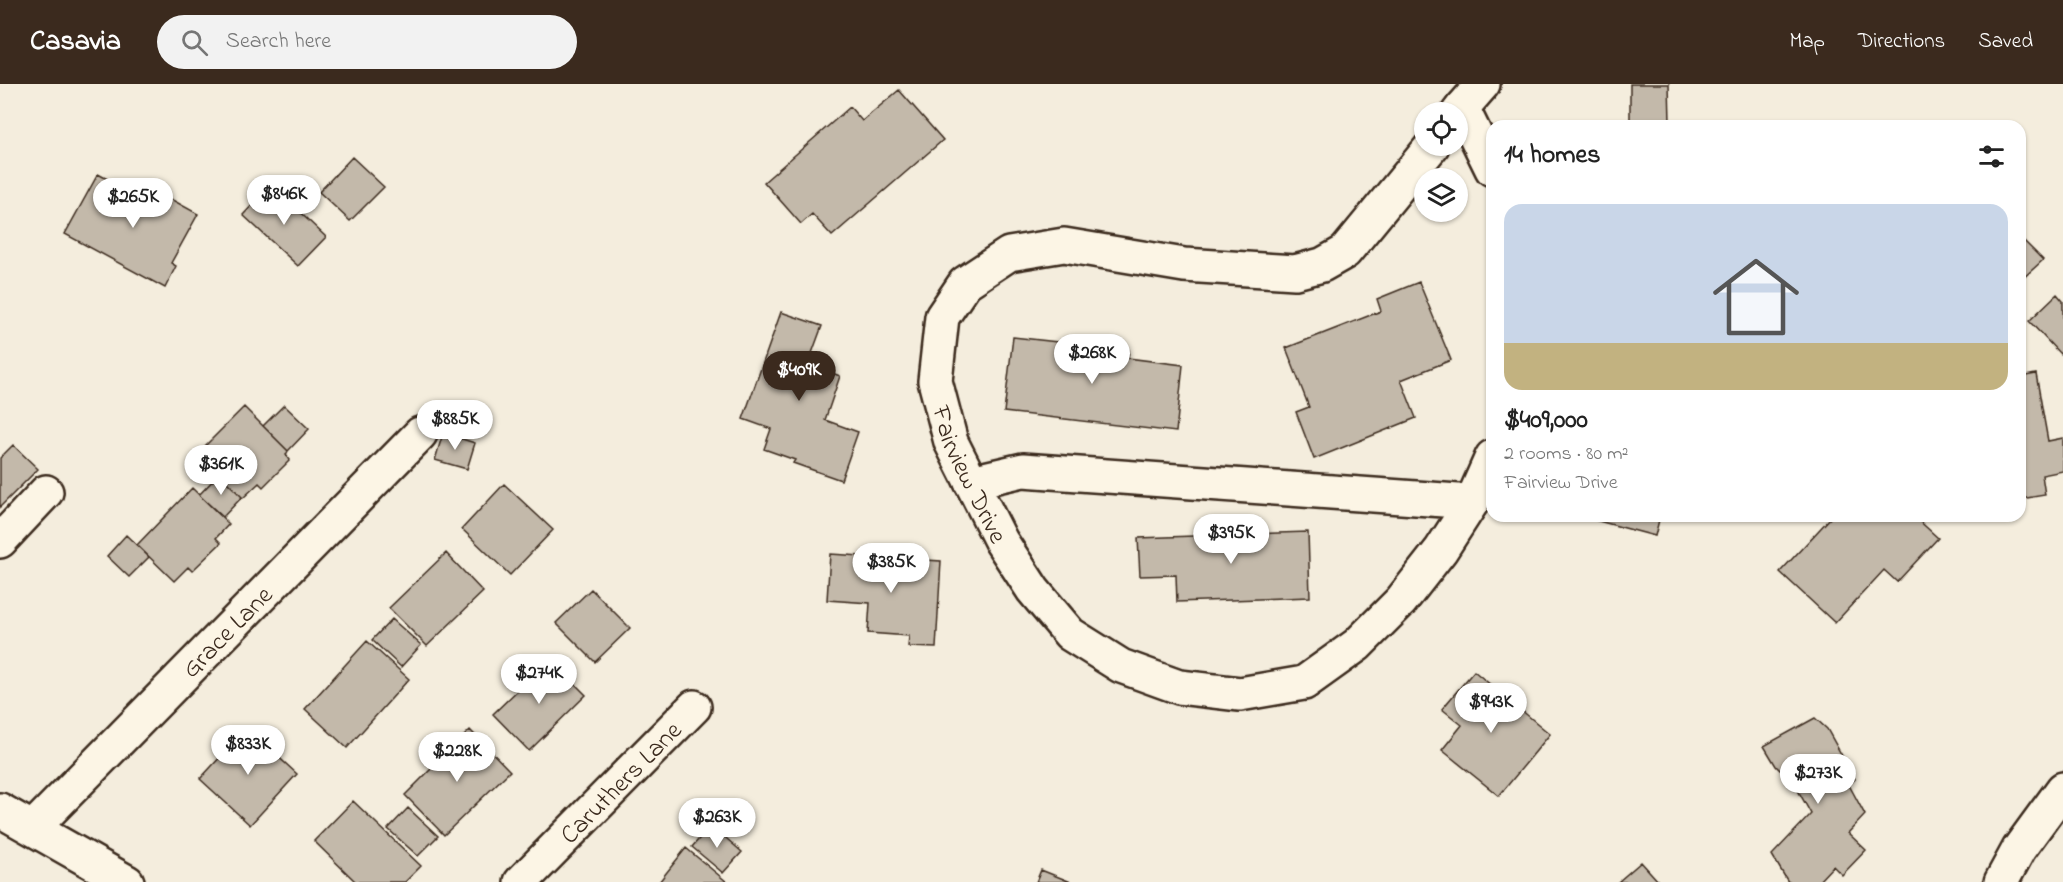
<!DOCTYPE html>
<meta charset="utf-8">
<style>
body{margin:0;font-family:"Indie Flower",sans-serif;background:#f2f2f2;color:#222;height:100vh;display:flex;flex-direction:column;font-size:22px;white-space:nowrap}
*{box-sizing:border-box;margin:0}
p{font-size:20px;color:#767676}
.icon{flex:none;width:33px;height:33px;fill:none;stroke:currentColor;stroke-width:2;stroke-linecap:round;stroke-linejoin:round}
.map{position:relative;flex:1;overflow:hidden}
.drawer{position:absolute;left:1486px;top:36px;width:540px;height:402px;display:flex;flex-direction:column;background:#fff;border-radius:18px;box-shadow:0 2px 4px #0004}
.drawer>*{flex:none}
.buttons{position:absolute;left:1414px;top:18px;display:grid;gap:12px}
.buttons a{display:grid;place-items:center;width:54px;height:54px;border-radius:50%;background:#fff;box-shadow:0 2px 4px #0004;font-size:30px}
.price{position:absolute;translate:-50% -51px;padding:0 14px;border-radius:21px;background:#fff;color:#222;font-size:20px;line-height:39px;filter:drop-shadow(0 2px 3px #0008)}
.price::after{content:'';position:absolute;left:50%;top:36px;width:18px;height:14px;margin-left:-9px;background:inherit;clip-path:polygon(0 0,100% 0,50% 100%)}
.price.selected{background:#3b2a1e;color:#fff}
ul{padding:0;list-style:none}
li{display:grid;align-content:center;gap:12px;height:318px;padding:0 18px}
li+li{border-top:2px solid #e0e0e0}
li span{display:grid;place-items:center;height:186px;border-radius:18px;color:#555}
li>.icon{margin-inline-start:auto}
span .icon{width:108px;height:108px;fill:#fffc;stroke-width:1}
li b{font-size:26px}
h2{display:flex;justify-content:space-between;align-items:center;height:72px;padding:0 18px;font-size:26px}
header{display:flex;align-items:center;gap:36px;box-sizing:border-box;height:84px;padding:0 30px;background:#3b2a1e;color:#fff}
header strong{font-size:28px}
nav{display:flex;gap:33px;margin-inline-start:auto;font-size:21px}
.search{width:420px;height:54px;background:#f2f2f2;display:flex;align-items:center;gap:15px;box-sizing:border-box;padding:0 21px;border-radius:33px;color:#767676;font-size:22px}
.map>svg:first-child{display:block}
</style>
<header>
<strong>Casavia</strong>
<div class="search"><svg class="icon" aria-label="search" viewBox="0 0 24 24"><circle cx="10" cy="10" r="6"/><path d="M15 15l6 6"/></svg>Search here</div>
<nav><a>Map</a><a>Directions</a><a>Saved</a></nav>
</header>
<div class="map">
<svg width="2063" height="798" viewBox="0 0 2063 798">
<rect width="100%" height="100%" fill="#f4eddd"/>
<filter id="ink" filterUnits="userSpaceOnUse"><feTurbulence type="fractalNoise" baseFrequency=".0167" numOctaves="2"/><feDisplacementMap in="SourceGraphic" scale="12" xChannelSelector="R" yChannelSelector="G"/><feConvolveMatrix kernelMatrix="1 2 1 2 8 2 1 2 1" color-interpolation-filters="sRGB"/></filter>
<g filter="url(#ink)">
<path fill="#c3b9aa" stroke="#3b2a1e" stroke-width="1.5" d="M1630 0H1669L1670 38 1694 37V42H1630Z
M899 6 943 56 832 152 812 130 801 140 764 98 850 23 862 37Z
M352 73 384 103 350 137 319 108Z
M98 90 152 119 158 108 198 130 171 179 176 182 165 204 65 150Z
M271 101 326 153 298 182 243 131Z
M2020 153 2043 176 2020 197Z
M1419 198 1451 276 1401 296 1416 334 1314 375 1296 328 1309 323 1286 264 1381 227 1377 215Z
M2057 210 2063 217V267L2060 270 2029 237Z
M781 228 822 242 808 280 840 292 825 336 858 348 841 396 793 379 795 376 764 365 771 345 743 335Z
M1013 253 1129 266 1128 274 1183 281 1176 348 1004 328Z
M2036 290 2048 357 2063 354V387L2042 391 2045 411 2020 415V293Z
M284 321 309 345 288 367 263 342Z
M244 323 288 367 286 371 290 376 263 403 259 399 243 414 198 369Z
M443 349 475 359 467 385 435 376Z
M13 361 38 385 0 423V374Z
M219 390 242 413 223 433 199 411Z
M504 400 553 446 510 491 462 445Z
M192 404 229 440 216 454 221 459 192 487 188 483 174 497 137 461Z
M1588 432H1660L1655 452 1587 434Z
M1832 432H1914L1938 454 1897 498 1884 486 1835 539 1780 488Z
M1308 448 1310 513 1177 518 1176 491 1140 492 1138 454Z
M126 451 149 473 129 493 107 472Z
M446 469 483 508 427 562 389 524Z
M830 470 941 477 936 564 908 563 909 552 868 549 870 519 827 516Z
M591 505 630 544 595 578 556 539Z
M392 535 421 561 401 583 372 556Z
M367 557 409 595 347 664 305 625Z
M550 575 586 611 529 667 493 630Z
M1474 587 1550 650 1499 712 1442 666 1462 641 1442 625Z
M1815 634 1827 645 1855 695 1849 701 1865 731 1848 749 1866 766 1842 791 1833 782 1818 798H1788L1772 771 1811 730 1795 701 1776 682 1764 662Z
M247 644 297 690 250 741 200 695Z
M470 646 510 687 444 751 405 711Z
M353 717 421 782 405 798H356L314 757Z
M408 724 438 752 418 772 388 745Z
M711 741 742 768 723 789 692 763Z
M686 764 727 798H659Z
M1641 778 1659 798H1618Z
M1041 786 1071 798H1036Z"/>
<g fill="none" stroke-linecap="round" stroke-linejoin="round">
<g stroke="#3b2a1e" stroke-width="38">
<g id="minor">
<path d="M1462 24 1483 0"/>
<path d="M1458 29 1462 24 1492 85"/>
<path id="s1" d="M1432 62 1345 168 1322 181 1295 188 1184 181 1064 161 1009 170 965 199 942 233 935 297 951 358 1001 457 1033 506 1070 550 1121 582 1179 603 1240 610 1304 599 1357 561 1401 517 1441 466 1472 418 1492 373"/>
<path d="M971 398 1023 386 1472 418"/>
<path d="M0 457 46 408"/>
<path d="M0 726 127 798"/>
<path id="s2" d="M33 744 420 350"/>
<path id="s3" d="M521 798 694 623"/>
<path d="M2001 798 2019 765 2063 705"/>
</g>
</g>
<use href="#minor" stroke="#fcf5e5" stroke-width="33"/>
</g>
</g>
<g text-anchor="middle" stroke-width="5" stroke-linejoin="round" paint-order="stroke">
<g font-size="26" fill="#3b2a1e" stroke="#fcf5e5">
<text dy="9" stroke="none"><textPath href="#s1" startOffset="738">Fairview Drive</textPath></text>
<text dy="9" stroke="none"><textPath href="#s2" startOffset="276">Grace Lane</textPath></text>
<text dy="9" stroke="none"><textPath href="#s3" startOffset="141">Caruthers Lane</textPath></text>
</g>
</g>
</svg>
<div class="buttons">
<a><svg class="icon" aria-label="locate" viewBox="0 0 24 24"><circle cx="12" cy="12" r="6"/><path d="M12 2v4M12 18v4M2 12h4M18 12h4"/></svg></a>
<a><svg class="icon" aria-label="layers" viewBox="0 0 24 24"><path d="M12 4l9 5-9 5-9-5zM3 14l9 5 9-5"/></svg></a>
</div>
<b class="price" style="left:284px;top:142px">$846K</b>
<b class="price" style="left:133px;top:145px">$265K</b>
<b class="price" style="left:1092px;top:301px">$268K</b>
<b class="price selected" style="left:799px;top:318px">$409K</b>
<b class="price" style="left:455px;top:367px">$885K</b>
<b class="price" style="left:221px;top:412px">$361K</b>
<b class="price" style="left:1231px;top:481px">$395K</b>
<b class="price" style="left:891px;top:510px">$385K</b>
<b class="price" style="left:539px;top:621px">$274K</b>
<b class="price" style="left:1491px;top:650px">$943K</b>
<b class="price" style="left:248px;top:692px">$833K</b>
<b class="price" style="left:457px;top:699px">$228K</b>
<b class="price" style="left:1818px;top:721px">$273K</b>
<b class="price" style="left:717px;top:765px">$263K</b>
<section class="drawer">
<h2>14 homes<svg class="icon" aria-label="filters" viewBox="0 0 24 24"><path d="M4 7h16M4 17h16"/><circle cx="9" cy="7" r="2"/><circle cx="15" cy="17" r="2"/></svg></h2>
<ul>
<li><span style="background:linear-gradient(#c9d6e8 75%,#c2b280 0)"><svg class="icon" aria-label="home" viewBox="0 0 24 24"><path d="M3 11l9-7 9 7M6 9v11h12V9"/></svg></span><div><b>$409,000</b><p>2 rooms · 80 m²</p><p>Fairview Drive</p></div></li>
</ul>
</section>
</div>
